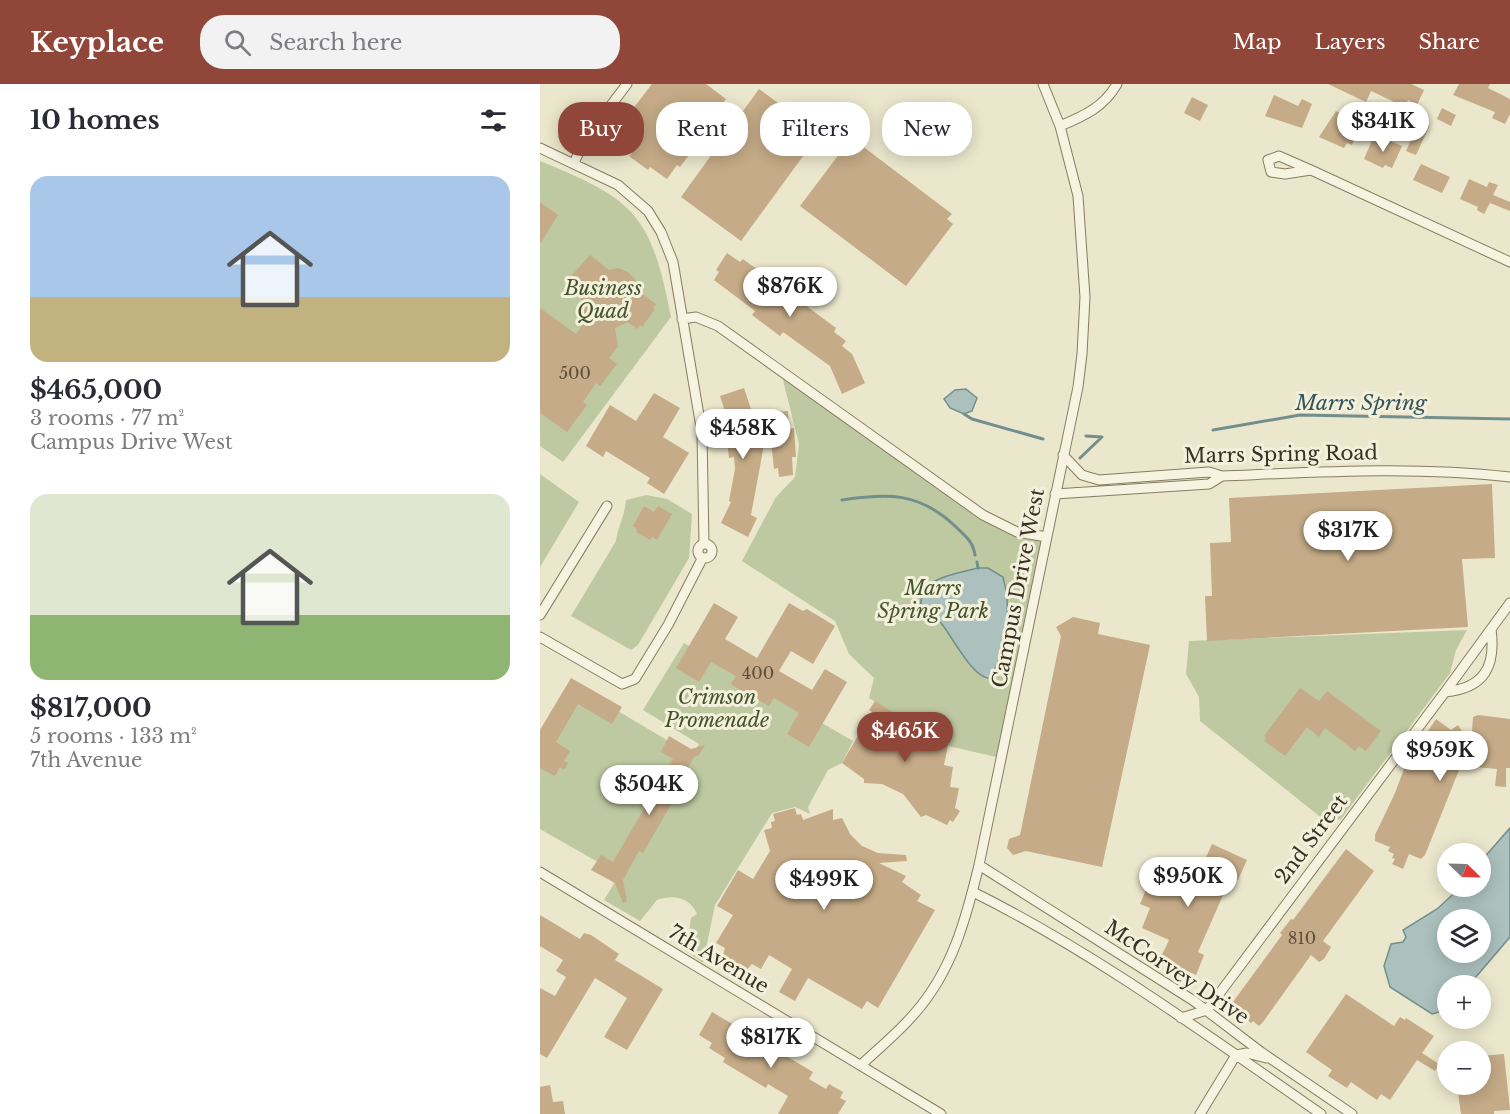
<!DOCTYPE html>
<meta charset="utf-8">
<style>
body{margin:0;font-family:"Libre Baskerville",serif;background:#f2f2f3;color:#2b2b33;height:100vh;display:flex;flex-direction:column;font-size:22px;white-space:nowrap}
*{box-sizing:border-box;margin:0}
p{font-size:20px;color:#7c7c81}
.icon{flex:none;width:33px;height:33px;fill:none;stroke:currentColor;stroke-width:2;stroke-linecap:round;stroke-linejoin:round}
.map{position:relative;flex:1;overflow:hidden}
.panel{display:flex;flex-direction:column;background:#fff;width:540px}
.panel>*{flex:none}
.hud{position:absolute;left:18px;top:18px;width:570px;height:54px;display:flex;gap:12px}
.needle{width:39px;rotate:113deg}
.fabs{position:absolute;left:897px;top:759px;display:grid;gap:12px}
.fabs a{display:grid;place-items:center;width:54px;height:54px;border-radius:50%;background:#fff;box-shadow:0 3px 15px #0003;font-size:30px}
.price{position:absolute;translate:-50% -51px;padding:0 14px;border-radius:21px;background:#fff;color:#222;font-size:20px;line-height:39px;filter:drop-shadow(0 2px 3px #0008)}
.price::after{content:'';position:absolute;left:50%;top:36px;width:18px;height:14px;margin-left:-9px;background:inherit;clip-path:polygon(0 0,100% 0,50% 100%)}
.price.on{background:#904638;color:#fff}
ul{padding:0;list-style:none}
li{display:grid;align-content:center;gap:12px;height:318px;padding:0 30px}
li span{display:grid;place-items:center;height:186px;border-radius:18px;color:#555}
li>.icon{margin-inline-start:auto}
span .icon{width:108px;height:108px;fill:#fffc;stroke-width:1}
li b{font-size:26px}
h2{display:flex;justify-content:space-between;align-items:center;height:72px;padding:0 30px;font-size:26px}
.tag{padding:0 21px;border-radius:24px;background:#fff;box-shadow:0 3px 15px #0003;font-size:21px;line-height:54px}
.tag.on{background:#904638;color:#fff}
header{display:flex;align-items:center;gap:36px;box-sizing:border-box;height:84px;padding:0 30px;background:#904638;color:#fff}
header strong{font-size:28px}
nav{display:flex;gap:33px;margin-inline-start:auto;font-size:21px}
.search{width:420px;height:54px;background:#f2f2f3;display:flex;align-items:center;gap:15px;box-sizing:border-box;padding:0 21px;border-radius:24px;color:#7c7c81;font-size:22px}
main{display:flex;flex:1;min-height:0}
.map>svg:first-child{display:block}
</style>
<header>
<strong>Keyplace</strong>
<div class="search"><svg class="icon" aria-label="search" viewBox="0 0 24 24"><circle cx="10" cy="10" r="6"/><path d="M15 15l6 6"/></svg>Search here</div>
<nav><a>Map</a><a>Layers</a><a>Share</a></nav>
</header>
<main>
<section class="panel">
<h2>10 homes<svg class="icon" aria-label="filters" viewBox="0 0 24 24"><path d="M4 7h16M4 17h16"/><circle cx="9" cy="7" r="2"/><circle cx="15" cy="17" r="2"/></svg></h2>
<ul>
<li><span style="background:linear-gradient(#a9c7e8 65%,#c2b280 0)"><svg class="icon" aria-label="home" viewBox="0 0 24 24"><path d="M3 11l9-7 9 7M6 9v11h12V9"/></svg></span><div><b>$465,000</b><p>3 rooms · 77 m²</p><p>Campus Drive West</p></div></li>
<li><span style="background:linear-gradient(#dfe7d0 65%,#8fb573 0)"><svg class="icon" aria-label="home" viewBox="0 0 24 24"><path d="M3 11l9-7 9 7M6 9v11h12V9"/></svg></span><div><b>$817,000</b><p>5 rooms · 133 m²</p><p>7th Avenue</p></div></li>
</ul>
</section>
<div class="map">
<svg width="970" height="1030" viewBox="0 0 970 1030">
<rect width="100%" height="100%" fill="#ebe7cd"/>
<path fill="#bec9a1" d="M0 77C96 116 111 131 131 233L23 378 0 362Z
M241 288 455 438 507 453 461 674 408 662 329 614 334 594 309 570 295 537 202 477 236 413 255 393 259 360Z
M0 390 39 418 0 483Z
M106 411 127 415 152 430 149 474 98 561 91 566 31 532 76 457C78 442 85 431 86 416Z
M927 546 916 566 910 589 801 735 788 739 660 637 659 613 646 590 649 557Z
M144 559 313 657 302 679 288 686 268 723 270 730 255 723 232 729 175 821 163 879 141 863 149 848 151 834 157 830C150 813 133 810 117 816L100 837 64 816 159 660 103 626Z
M34 601 147 668 77 789 0 745V659Z"/>
<path fill="#acc1be" stroke="#738f8c" stroke-width="1.5" fill-rule="evenodd" d="M426 305 437 314 432 327 424 330 410 324 404 315 415 306Z
M438 484H448L463 493 467 510 468 555 451 594C434 597 412 552 401 539 395 534 387 530 381 526 377 493 412 491 438 484Z
M970 744V853L929 901 908 902 907 926 892 930 850 903 844 882 851 860 863 858 866 853 863 846 897 825 921 803 940 802 941 777ZM908 836H940V868H908Z"/>
<g fill="none" stroke-linecap="round" stroke-linejoin="round">
<path stroke="#738f8c" stroke-width="3" d="M424 330 432 335 503 355
M673 346 760 331 970 335
M546 352 562 353
M540 374 562 353
M302 416C348 409 379 408 415 442 425 452 433 457 435 471
M437 478 438 484"/>
</g>
<path fill="#c5ab87" d="M112 0H166L186 15 171 36 174 38 140 83 137 81 127 95 110 83 108 86 89 72 92 69 75 56 85 41 82 39Z
M788 0H871L884 6 877 21 868 16 865 23 831 7 826 18Z
M919 0H950L948 4 970 15V30L965 40 952 34 955 28 913 11Z
M219 5 280 49 201 157 141 113Z
M734 11 758 22 762 15 772 20 762 44 725 32Z
M652 13 668 21 660 37 644 29Z
M902 24 916 31 911 42 897 35Z
M796 27 822 39 812 61 807 59 804 64 779 53Z
M879 38 889 43 876 71 866 67Z
M833 54 846 60 848 56 862 62 852 84 845 81 843 84 824 75Z
M317 58 412 130 407 135 413 140 366 202 260 122 306 61 311 65Z
M881 80 910 93 902 109 873 96Z
M929 95 947 103 949 98 958 101 953 111 970 118V127L950 119 944 130 937 126 938 123 920 115Z
M0 118 18 131 0 160Z
M187 169 200 178 203 175 296 244 294 248 306 257 302 262 312 270 325 299 302 310 290 282 243 248 240 252 212 231 215 227 174 196 179 188 176 186Z
M50 171 69 186 78 184 88 188 95 195 97 206 116 220 113 224 115 225 102 243 100 241 97 245 88 238 75 244 78 262 69 274 77 280 60 302 56 299 43 318 47 321 27 348 0 329V224L36 250 47 235 36 226 41 219 42 204 31 197 34 193 32 191Z
M204 304 216 340 228 339 211 431 217 434 208 453 181 439 191 418 189 417 195 385 194 373 189 374 187 356H192L191 345 180 312Z
M114 309 140 324 123 353 149 369 124 410 107 399 110 394 66 367 63 373 46 362 70 321 96 337Z
M248 327 249 345 254 344 256 373H252L253 391 239 393 238 384 234 385 229 339 235 338 234 328Z
M952 400 955 474 922 475 928 543 667 557 665 512H672L670 459 691 458 689 414Z
M104 422 114 428 118 422 132 430 117 456 112 453 110 456 96 448 97 445 93 442Z
M174 519 198 533 185 555 217 574 249 519 263 527 267 525 295 542 273 580 251 567 239 587 272 606 285 585 307 598 269 663 247 650 259 629 234 614 229 622 195 603 191 600 196 592 171 578 159 598 136 584Z
M533 533 560 539 558 550 610 561 562 783 486 767 473 771 467 764 469 755 480 751 521 552 516 543Z
M31 594 82 623 72 640 38 620 16 658 30 667 24 677 28 679 24 686 20 683 15 692 0 684V646Z
M760 604 779 617 787 607 841 647 826 667 819 662 815 667 785 644 779 653 767 643 745 672 724 657 727 654 724 652Z
M335 617 408 662 404 681 413 683 410 703 419 704 415 724 420 727 413 738 410 736 407 741 386 731 381 733 363 710 342 700 324 699V695L302 679 332 628 329 626Z
M938 631 970 635V684H966V703L955 702 957 685 924 682 919 686 885 771 881 775 869 770 863 785 852 780 855 775 852 774 854 770 848 767 850 763 835 757V751L855 709 867 677 870 673 884 679 891 663 880 659 896 635 911 646 918 641 931 661 933 633Z
M129 652 151 665 165 661 159 671 154 673 137 703 140 705 103 769 99 767 83 796 87 817 83 819 75 799 51 786 61 771 73 778 122 694 133 675 121 668Z
M255 724 257 731 261 730 263 736 293 725V736L302 734 310 750 322 762 338 769 366 771 367 777 339 779 366 792 362 798 381 811 377 817 395 826 338 924 327 917 322 925 268 894 255 917 239 908 252 885 229 871 221 885 212 880 205 888 182 875 185 864 176 859 193 831 177 822 198 786 213 795 230 767 224 746 232 744 231 738 235 737 233 730Z
M672 760 707 776 698 796 691 793 658 868 664 871 656 891 620 875 629 856 602 844 610 824 600 820 615 784 635 792 632 799 659 811 671 783 663 780Z
M806 765 834 787 783 857 791 863 784 875 779 878 771 871 723 938 719 942 713 937 711 939 690 922 742 851 740 849 751 835 753 836Z
M0 831 40 855 44 849 51 851 79 870 75 876 123 905 87 966 64 953 87 914 55 894 7 974 0 970V904L15 912 26 893 16 887 23 876 0 862Z
M806 910 854 942 860 933 865 936 866 934 894 952 882 969 899 980 895 987 877 976 850 1016 841 1010 837 1016 811 998 807 1004 788 992 792 986 766 968Z
M172 928 211 951 213 948 236 962 234 965 273 988 269 995 286 1005 289 1000 303 1008 300 1014 306 1017 298 1030H238L248 1012 228 1000 226 1004 183 978 185 974 169 964 172 959 159 951Z
M964 970 970 1026 954 1027V1030H921L918 1009 935 1007 934 1000H940V972Z
M10 1001 13 1018 23 1017 25 1030H0V1003Z"/>
<g fill="none" stroke-linecap="round" stroke-linejoin="round">
<g stroke="#877c62" stroke-width="11">
<path id="minor" d="M520 42C544 32 564 23 577 0
M0 64 78 101 108 127 121 148 133 178 162 349 164 460
M739 72 771 86 745 90 731 88 728 76Z
M34 79 44 57 87 0
M771 86 970 178
M142 235 156 233 178 242 443 431 477 448 507 453
M523 371 542 391 559 396 669 388 682 392C779 388 874 382 970 393
M515 410 669 400 682 392
M158 467a7 7 0 1 1 14 0a7 7 0 1 1-14 0Z
M0 531 67 422
M951 545C956 582 945 604 905 608L970 519
M0 553 82 600 95 595 128 541 162 475
M439 781 654 917 721 968 812 1030
M0 788 401 1030
M433 808C556 869 668 952 781 1030
M667 926 905 608
M641 934 667 926
M696 971 707 969 726 974
M321 981C339 964 358 949 375 929 412 887 426 835 439 781L538 303 542 270 545 213 538 112 520 42 503 0
M660 1030 696 971"/>
</g>
<use href="#minor" stroke="#f6f3e0" stroke-width="9"/>
</g>
<g text-anchor="middle" stroke-width="6" stroke-linejoin="round" paint-order="stroke">
<g font-size="16" fill="#5c503c">
<text x="35" y="295">500</text>
<text x="218" y="595">400</text>
<text x="762" y="860">810</text>
</g>
<g font-size="20" font-style="italic" fill="#43542c" stroke="#f3f0dc">
<text x="63" y="211">Business<tspan x="63" dy="23">Quad</tspan></text>
<text x="393" y="511">Marrs<tspan x="393" dy="23">Spring Park</tspan></text>
<text x="177" y="620">Crimson<tspan x="177" dy="23">Promenade</tspan></text>
</g>
<g font-size="20" fill="#393223" stroke="#f3f0dc">
<text transform="translate(741 370) rotate(-1)" y="7">Marrs Spring Road</text>
<text transform="translate(478 504) rotate(-79)" y="7">Campus Drive West</text>
<text transform="translate(771 755) rotate(-53)" y="7">2nd Street</text>
<text transform="translate(179 875) rotate(31)" y="7">7th Avenue</text>
<text transform="translate(637 888) rotate(34)" y="7">McCorvey Drive</text>
</g>
<g font-size="21" font-style="italic" fill="#345457" stroke="#f3f0dc">
<text x="821" y="326">Marrs Spring</text>
</g>
</g>
</svg>
<div class="fabs">
<a><svg class="needle" viewBox="-14 -14 28 28"><path d="M0-13l5 13h-10z" fill="#e53935"/><path d="M0 13l5-13h-10z" fill="#7c7c81"/></svg></a>
<a><svg class="icon" aria-label="layers" viewBox="0 0 24 24"><path d="M12 4l9 5-9 5-9-5zM3 14l9 5 9-5"/></svg></a>
<a>+</a>
<a>−</a>
</div>
<b class="price" style="left:843px;top:69px">$341K</b>
<b class="price" style="left:250px;top:234px">$876K</b>
<b class="price" style="left:203px;top:376px">$458K</b>
<b class="price" style="left:808px;top:478px">$317K</b>
<b class="price on" style="left:365px;top:679px">$465K</b>
<b class="price" style="left:900px;top:698px">$959K</b>
<b class="price" style="left:109px;top:732px">$504K</b>
<b class="price" style="left:648px;top:824px">$950K</b>
<b class="price" style="left:284px;top:827px">$499K</b>
<b class="price" style="left:231px;top:985px">$817K</b>
<div class="hud">
<a class="tag on">Buy</a>
<a class="tag">Rent</a>
<a class="tag">Filters</a>
<a class="tag">New</a>
</div>
</div>
</main>
